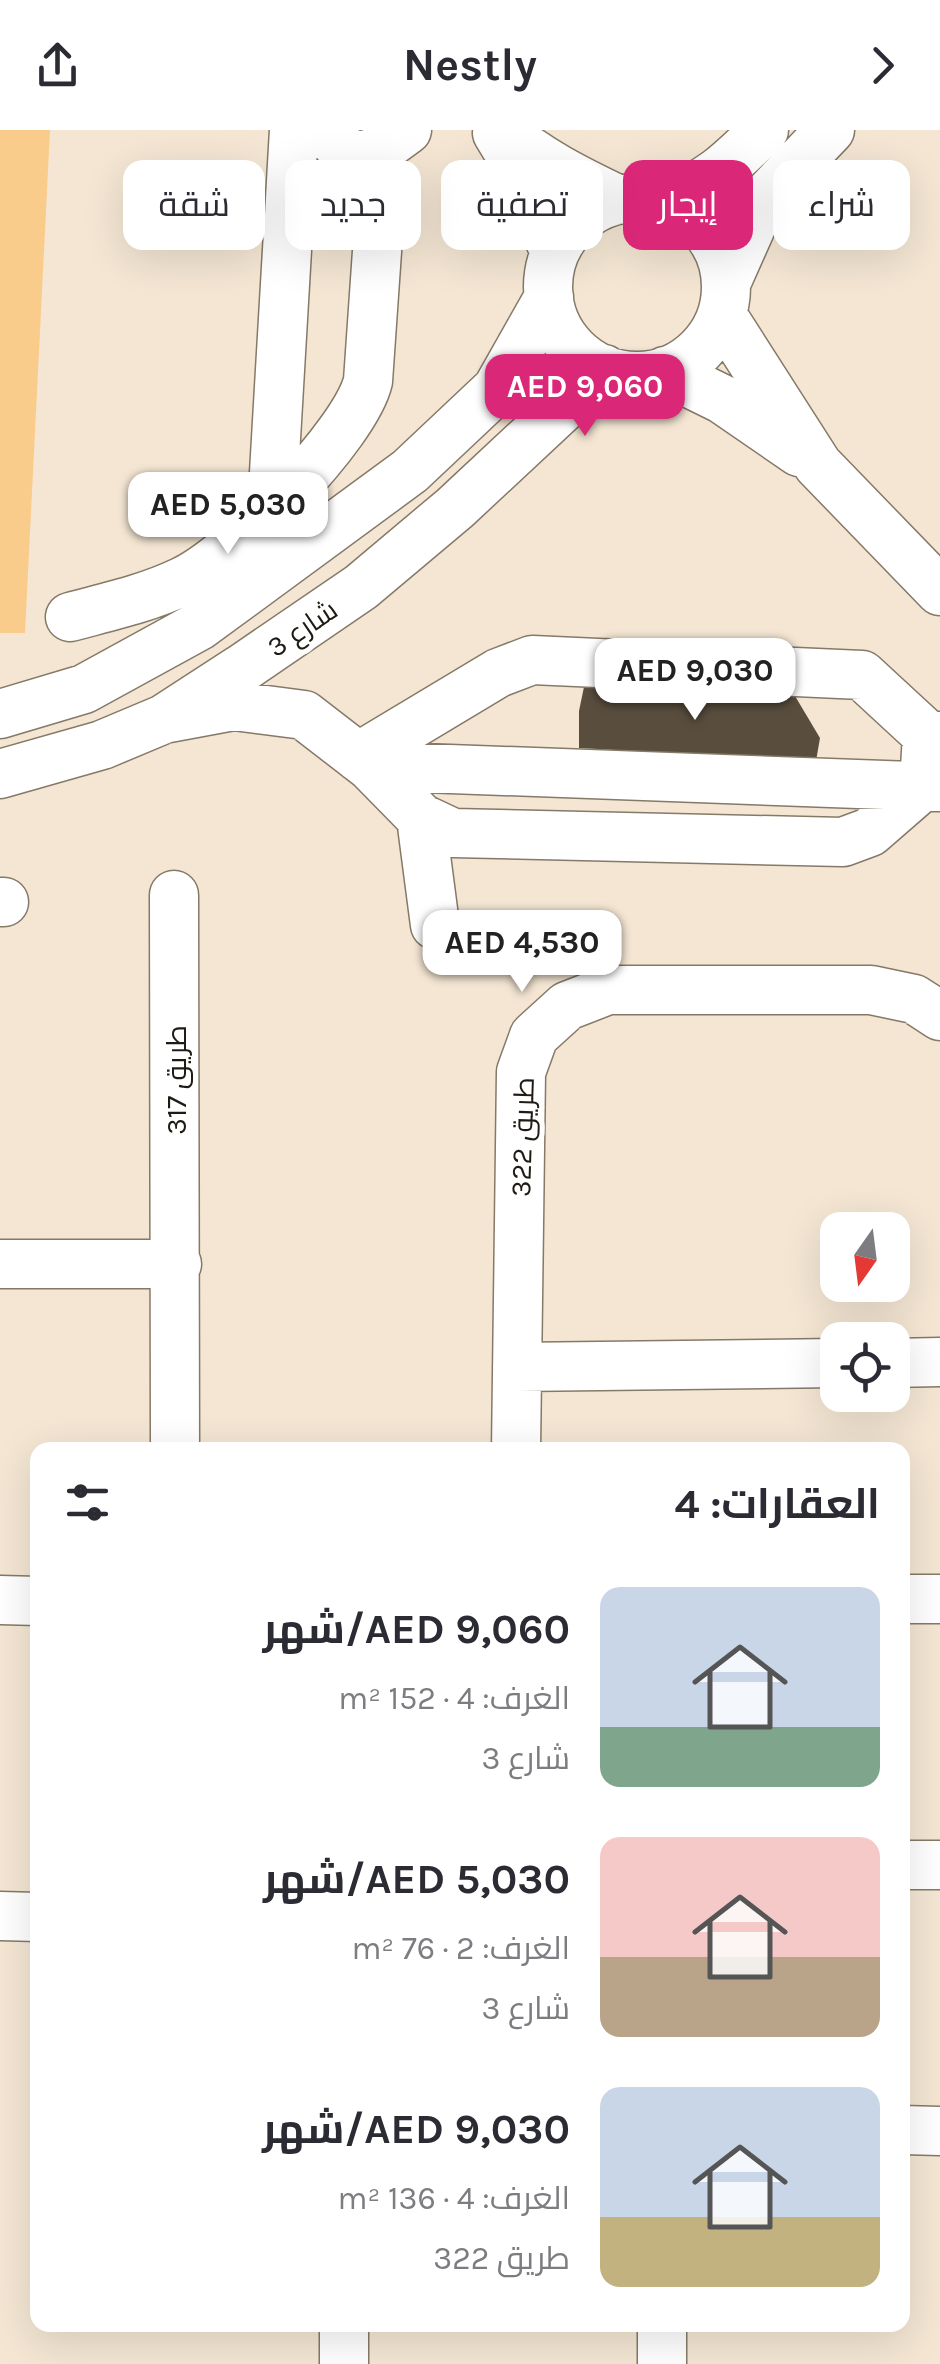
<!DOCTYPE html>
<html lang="ar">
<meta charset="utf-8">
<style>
body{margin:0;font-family:Karla,Cairo,sans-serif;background:#f2f2f3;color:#2b2b33;direction:rtl;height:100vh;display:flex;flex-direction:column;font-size:38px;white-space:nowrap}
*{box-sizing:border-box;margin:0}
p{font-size:32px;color:#7c7c81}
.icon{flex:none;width:55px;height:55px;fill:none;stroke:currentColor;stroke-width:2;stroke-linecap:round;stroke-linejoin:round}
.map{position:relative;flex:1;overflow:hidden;direction:ltr}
.sheet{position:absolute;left:30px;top:1312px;width:880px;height:890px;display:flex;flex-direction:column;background:#fff;border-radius:20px;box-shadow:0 10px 40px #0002;direction:rtl}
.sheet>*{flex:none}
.banner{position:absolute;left:30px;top:30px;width:880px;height:90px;direction:rtl;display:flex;gap:20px}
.needle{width:65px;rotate:194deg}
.fabs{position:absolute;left:820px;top:1082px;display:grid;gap:20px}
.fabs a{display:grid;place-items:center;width:90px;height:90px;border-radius:20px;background:#fff;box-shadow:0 10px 40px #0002;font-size:50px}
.price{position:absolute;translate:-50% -85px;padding:0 22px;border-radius:20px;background:#fff;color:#222;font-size:32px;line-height:65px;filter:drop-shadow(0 2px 5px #0008)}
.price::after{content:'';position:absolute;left:50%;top:60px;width:30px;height:22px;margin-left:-15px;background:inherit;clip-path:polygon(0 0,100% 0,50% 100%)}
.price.current{background:#db2777;color:#fff}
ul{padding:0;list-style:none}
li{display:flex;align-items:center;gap:30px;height:250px;padding:0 30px}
li span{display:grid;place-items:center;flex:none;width:280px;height:200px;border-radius:20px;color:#555}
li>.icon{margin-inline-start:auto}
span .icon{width:120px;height:120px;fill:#fffc;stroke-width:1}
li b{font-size:42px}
h2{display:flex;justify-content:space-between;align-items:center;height:120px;padding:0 30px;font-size:42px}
.pill{padding:0 35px;border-radius:20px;background:#fff;box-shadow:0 10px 40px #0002;font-size:35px;line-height:90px}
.pill.current{background:#db2777;color:#fff}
header{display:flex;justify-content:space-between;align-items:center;height:130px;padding:0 30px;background:#fff;font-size:45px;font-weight:700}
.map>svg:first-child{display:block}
</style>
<header><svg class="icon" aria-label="forward" viewBox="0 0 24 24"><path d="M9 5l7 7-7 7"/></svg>Nestly<svg class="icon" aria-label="share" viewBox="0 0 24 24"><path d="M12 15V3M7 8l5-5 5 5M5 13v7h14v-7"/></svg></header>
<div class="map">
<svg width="940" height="2234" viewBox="0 0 940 2234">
<rect width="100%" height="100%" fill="#f4e6d3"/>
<path fill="#f9cc8c" d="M0 0H50L25 503H0Z"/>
<path fill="#594e3e" d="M585 552 795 566 820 608 816 631 579 618V581Z"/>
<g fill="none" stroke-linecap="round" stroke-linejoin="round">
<g stroke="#857968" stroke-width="51">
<path id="minor" d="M325 0C355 41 373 25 407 0
M502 0C537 30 577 50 619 70
M497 3 515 33 555 122
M548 157a89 89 0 1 1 178 0a89 89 0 1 1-178 0Z
M662 72C710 53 728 36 764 0
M727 151 763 70 830 0
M722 185 818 335 940 461
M665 241 722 269 799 322
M272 377 294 0
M70 487C107 477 145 469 181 452 233 429 355 305 368 251L380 78 375 51 366 25
M0 584 84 559 199 496 410 341 497 259 549 167
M164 589 234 576 304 585 370 636 940 657
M358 627 498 543 532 530 862 545 927 605 940 606
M370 636 421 688 453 703 843 712 870 702 924 655 927 605
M0 644 102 615 164 589 241 539 361 457 455 378 604 239
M421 688 435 795
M174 765 175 1320
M0 772H4
M0 1134H177
M892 1233 940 1232
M517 1237 838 1233
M516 1320 521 942 534 906 567 876 608 860H871L914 869 940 886
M902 1469H940
M0 1470 38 1471
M902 1735H940
M0 1786 38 1787
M902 2000 940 2001
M344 2195V2234
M662 2195V2234"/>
</g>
<use href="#minor" stroke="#fff" stroke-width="48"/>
</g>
<g text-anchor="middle" stroke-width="10" stroke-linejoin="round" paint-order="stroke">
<g font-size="28" fill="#1f1a13" stroke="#fff">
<text transform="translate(302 498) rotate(-34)" y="10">شارع 3</text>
<text transform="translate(176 950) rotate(-90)" y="10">طريق 317</text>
<text transform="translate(522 1007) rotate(-88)" y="10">طريق 322</text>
</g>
</g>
</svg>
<div class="fabs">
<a><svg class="needle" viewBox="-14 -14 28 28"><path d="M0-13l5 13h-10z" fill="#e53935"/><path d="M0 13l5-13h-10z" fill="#7c7c81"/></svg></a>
<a><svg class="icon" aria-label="locate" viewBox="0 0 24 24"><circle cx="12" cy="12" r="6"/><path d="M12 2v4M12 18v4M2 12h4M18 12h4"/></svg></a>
</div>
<b class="price current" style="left:585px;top:309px">AED 9,060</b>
<b class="price" style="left:228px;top:427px">AED 5,030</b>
<b class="price" style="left:695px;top:593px">AED 9,030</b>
<b class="price" style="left:522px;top:865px">AED 4,530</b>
<div class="banner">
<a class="pill">شراء</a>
<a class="pill current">إيجار</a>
<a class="pill">تصفية</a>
<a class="pill">جديد</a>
<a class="pill">شقة</a>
</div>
<section class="sheet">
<h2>العقارات: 4<svg class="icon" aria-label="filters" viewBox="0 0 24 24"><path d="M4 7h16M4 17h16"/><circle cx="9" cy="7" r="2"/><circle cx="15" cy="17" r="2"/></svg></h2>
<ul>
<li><span style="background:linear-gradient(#c9d6e8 70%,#7fa58c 0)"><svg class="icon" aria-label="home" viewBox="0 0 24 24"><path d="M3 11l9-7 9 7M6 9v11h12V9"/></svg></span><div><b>AED 9,060/شهر</b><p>الغرف: 4 · 152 m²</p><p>شارع 3</p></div></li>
<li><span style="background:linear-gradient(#f6c9c9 60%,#b9a48a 0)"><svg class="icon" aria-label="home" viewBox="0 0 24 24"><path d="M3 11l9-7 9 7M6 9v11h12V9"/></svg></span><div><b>AED 5,030/شهر</b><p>الغرف: 2 · 76 m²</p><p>شارع 3</p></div></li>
<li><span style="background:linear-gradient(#c9d6e8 65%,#c2b280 0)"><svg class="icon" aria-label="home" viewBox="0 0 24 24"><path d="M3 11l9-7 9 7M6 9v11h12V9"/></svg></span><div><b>AED 9,030/شهر</b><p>الغرف: 4 · 136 m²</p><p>طريق 322</p></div></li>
</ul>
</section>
</div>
